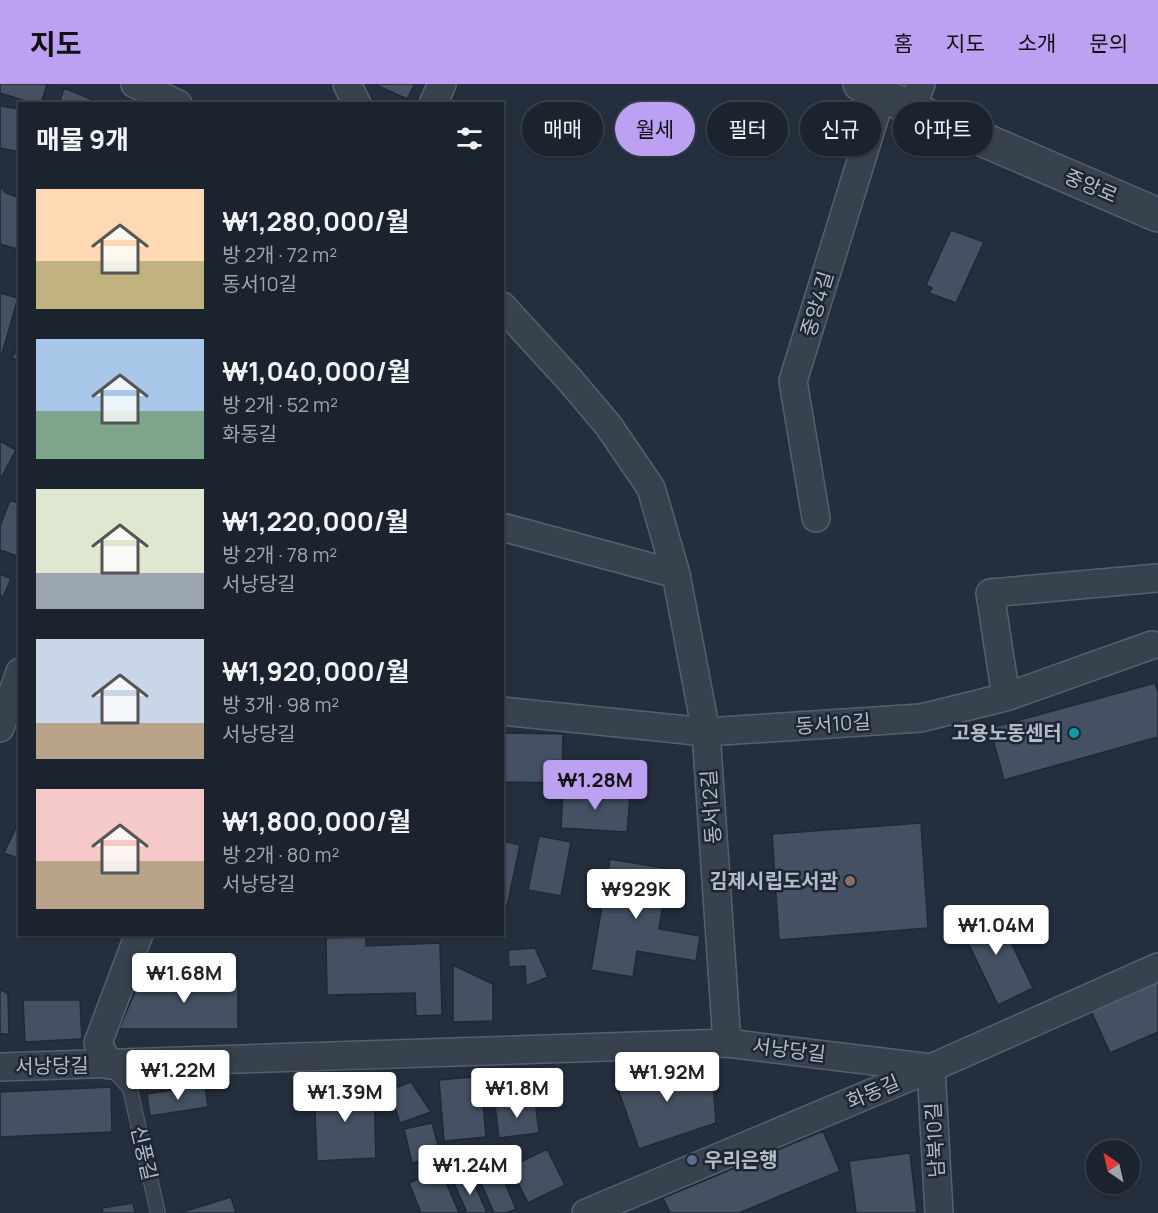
<!DOCTYPE html>
<html lang="ko">
<meta charset="utf-8">
<style>
body{margin:0;font-family:Manrope,"Noto Sans KR",sans-serif;background:#242b36;color:#f1f3f6;height:100vh;display:flex;flex-direction:column;font-size:22px;white-space:nowrap}
*{box-sizing:border-box;margin:0}
p{font-size:20px;color:#a0a4aa}
.icon{flex:none;width:33px;height:33px;fill:none;stroke:currentColor;stroke-width:2;stroke-linecap:round;stroke-linejoin:round}
.map{position:relative;flex:1;overflow:hidden}
.details{position:absolute;left:18px;top:18px;width:486px;height:834px;display:flex;flex-direction:column;background:#1b232e;border-radius:0px;box-shadow:0 2px 4px #0004,0 0 0 2px #39404a}
.details>*{flex:none}
.top-card{position:absolute;left:522px;top:18px;width:546px;height:54px;display:flex;gap:12px}
.needle{width:39px;rotate:326deg}
.fabs{position:absolute;left:1086px;top:1056px;display:grid;gap:12px}
.fabs a{display:grid;place-items:center;width:54px;height:54px;border-radius:50%;background:#1b232e;box-shadow:0 2px 4px #0004,0 0 0 2px #39404a;font-size:30px}
.price{position:absolute;translate:-50% -51px;padding:0 14px;border-radius:6px;background:#fff;color:#222;font-size:20px;line-height:39px;filter:drop-shadow(0 2px 3px #0008)}
.price::after{content:'';position:absolute;left:50%;top:36px;width:18px;height:14px;margin-left:-9px;background:inherit;clip-path:polygon(0 0,100% 0,50% 100%)}
.price.on{background:#bca0f2;color:#111}
ul{padding:0;list-style:none}
li{display:flex;align-items:center;gap:18px;height:150px;padding:0 18px}
li span{display:grid;place-items:center;flex:none;width:168px;height:120px;border-radius:0px;color:#555}
li>.icon{margin-inline-start:auto}
span .icon{width:72px;height:72px;fill:#fffc;stroke-width:1}
li b{font-size:26px}
h2{display:flex;justify-content:space-between;align-items:center;height:72px;padding:0 18px;font-size:26px}
.chip{padding:0 21px;border-radius:27px;background:#1b232e;box-shadow:0 2px 4px #0004,0 0 0 2px #39404a;font-size:21px;line-height:54px}
.chip.on{background:#bca0f2;color:#111}
header{display:flex;align-items:center;gap:36px;box-sizing:border-box;height:84px;padding:0 30px;background:#bca0f2;color:#111}
header strong{font-size:28px}
nav{display:flex;gap:33px;margin-inline-start:auto;font-size:21px}
.map>svg:first-child{display:block}
</style>
<header>
<strong>지도</strong>
<nav><a>홈</a><a>지도</a><a>소개</a><a>문의</a></nav>
</header>
<div class="map">
<svg width="1158" height="1129" viewBox="0 0 1158 1129">
<rect width="100%" height="100%" fill="#242f3e"/>
<path fill="#455162" stroke="#1f2835" stroke-width="1.5" d="M0 0H47L41 20H35L0 9Z
M374 0H415L407 15Z
M64 4 103 20H59Z
M0 22 20 25V68L0 64Z
M0 103 6 109 20 114V166L0 160Z
M951 146 984 158 956 219 929 209 932 204 926 201Z
M0 209 18 214 2 270H0Z
M20 260V278L12 274Z
M0 357 16 366 1 394 0 393Z
M10 416 20 420V473L0 466V442Z
M0 490 11 495 3 513 0 511Z
M1155 599 1158 608V653L1004 696 990 644Z
M502 649 563 650 562 699 502 698Z
M563 707 630 711 627 748 561 744Z
M18 739H20V775L4 769Z
M921 739 928 844 779 856 772 750Z
M539 752 571 758 561 812 528 806Z
M502 757 520 761 504 837H502Z
M610 775 669 785 659 845 700 852 696 877 637 867 633 893 591 886Z
M994 823 1033 904 998 921 959 840Z
M366 853V862L440 859 442 931 416 932 415 909 327 911 326 854Z
M535 864 548 893 526 902 525 882 509 883 508 866Z
M453 881 493 900V937L453 938Z
M141 894H238V945H119Z
M1158 898V948L1110 969 1090 925Z
M0 905 8 910 9 950H0Z
M23 916H80L82 955 25 958Z
M712 983 716 1039 639 1065 613 991Z
M481 992 486 1053 444 1057 439 996Z
M411 998 431 1028 400 1039 389 1006Z
M205 1001 208 1023 150 1032 147 1010Z
M374 1002 376 1074 317 1077 314 1004Z
M111 1003 112 1048 0 1053V1008Z
M535 1016 539 1049 499 1054 495 1021Z
M432 1039 441 1072 412 1079 404 1045Z
M823 1047 840 1087 739 1129H670L663 1114Z
M547 1065 565 1101 528 1119 510 1083Z
M910 1069 917 1129H856L849 1077Z
M499 1085 516 1125 506 1129H494L479 1094Z
M441 1086 459 1129H421L409 1099Z
M471 1092 487 1129H467L454 1099Z
M231 1113 236 1129H179Z
M133 1119 135 1129H103L102 1124Z"/>
<g fill="none" stroke-linecap="round" stroke-linejoin="round">
<g stroke="#565f6c" stroke-width="16">
<path id="service" d="M109 981 130 1005 158 1129"/>
</g>
<g stroke="#565f6c" stroke-width="30">
<path id="minor" d="M135 0 178 20
M347 0 357 20
M433 20 442 0
M912 25 921 0
M502 222 569 295 608 341 651 404 676 490 706 648 727 959
M816 434 793 297 882 9
M502 443 676 490
M1006 613 990 509 1158 494
M502 627 706 648 921 634 1006 613 1152 561
M0 644 20 588
M109 981 98 959 139 850
M0 983 727 959 931 984
M931 984 939 1129
M586 1129 931 984 1158 883"/>
</g>
<g stroke="#565f6c" stroke-width="36">
<path id="tertiary" d="M860 0 912 25 1158 131"/>
</g>
<use href="#service" stroke="#38414e" stroke-width="14"/>
<use href="#minor" stroke="#38414e" stroke-width="27"/>
<use href="#tertiary" stroke="#38414e" stroke-width="33"/>
</g>
<circle fill="#0f9aa8" stroke="#1d2633" stroke-width="2" cx="1074" cy="649" r="6"/>
<circle fill="#8d6e63" stroke="#1d2633" stroke-width="2" cx="850" cy="797" r="6"/>
<circle fill="#5c6f8a" stroke="#1d2633" stroke-width="2" cx="692" cy="1076" r="6"/>
<g text-anchor="middle" stroke-width="5" stroke-linejoin="round" paint-order="stroke">
<g font-size="20" fill="#b4bcc9" stroke="#1d2633">
<text transform="translate(1091 102) rotate(23)" y="7">중앙로</text>
<text transform="translate(817 220) rotate(-73)" y="7">중앙4길</text>
<text transform="translate(833 640) rotate(-4)" y="7">동서10길</text>
<text transform="translate(711 723) rotate(-94)" y="7">동서12길</text>
<text transform="translate(789 966) rotate(7)" y="7">서낭당길</text>
<text transform="translate(52 982) rotate(-1)" y="7">서낭당길</text>
<text transform="translate(873 1008) rotate(-23)" y="7">화동길</text>
<text transform="translate(935 1056) rotate(-93)" y="7">남북10길</text>
<text transform="translate(144 1069) rotate(77)" y="7">신풍길</text>
</g>
<g font-size="20" font-weight="bold" fill="#b4bcc9" stroke="#1d2633" text-anchor="end">
<text x="1062" y="656">고용노동센터</text>
<text x="838" y="804">김제시립도서관</text>
<text x="704" y="1083" text-anchor="start">우리은행</text>
</g>
</g>
</svg>
<div class="fabs">
<a><svg class="needle" viewBox="-14 -14 28 28"><path d="M0-13l5 13h-10z" fill="#e53935"/><path d="M0 13l5-13h-10z" fill="#a0a4aa"/></svg></a>
</div>
<b class="price on" style="left:595px;top:727px">₩1.28M</b>
<b class="price" style="left:636px;top:836px">₩929K</b>
<b class="price" style="left:996px;top:872px">₩1.04M</b>
<b class="price" style="left:184px;top:920px">₩1.68M</b>
<b class="price" style="left:178px;top:1017px">₩1.22M</b>
<b class="price" style="left:667px;top:1019px">₩1.92M</b>
<b class="price" style="left:517px;top:1035px">₩1.8M</b>
<b class="price" style="left:345px;top:1039px">₩1.39M</b>
<b class="price" style="left:470px;top:1112px">₩1.24M</b>
<div class="top-card">
<a class="chip">매매</a>
<a class="chip on">월세</a>
<a class="chip">필터</a>
<a class="chip">신규</a>
<a class="chip">아파트</a>
</div>
<section class="details">
<h2>매물 9개<svg class="icon" aria-label="filters" viewBox="0 0 24 24"><path d="M4 7h16M4 17h16"/><circle cx="9" cy="7" r="2"/><circle cx="15" cy="17" r="2"/></svg></h2>
<ul>
<li><span style="background:linear-gradient(#ffd9b3 60%,#c2b280 0)"><svg class="icon" aria-label="home" viewBox="0 0 24 24"><path d="M3 11l9-7 9 7M6 9v11h12V9"/></svg></span><div><b>₩1,280,000/월</b><p>방 2개 · 72 m²</p><p>동서10길</p></div></li>
<li><span style="background:linear-gradient(#a9c7e8 60%,#7fa58c 0)"><svg class="icon" aria-label="home" viewBox="0 0 24 24"><path d="M3 11l9-7 9 7M6 9v11h12V9"/></svg></span><div><b>₩1,040,000/월</b><p>방 2개 · 52 m²</p><p>화동길</p></div></li>
<li><span style="background:linear-gradient(#dfe7d0 70%,#9aa5b1 0)"><svg class="icon" aria-label="home" viewBox="0 0 24 24"><path d="M3 11l9-7 9 7M6 9v11h12V9"/></svg></span><div><b>₩1,220,000/월</b><p>방 2개 · 78 m²</p><p>서낭당길</p></div></li>
<li><span style="background:linear-gradient(#c9d6e8 70%,#b9a48a 0)"><svg class="icon" aria-label="home" viewBox="0 0 24 24"><path d="M3 11l9-7 9 7M6 9v11h12V9"/></svg></span><div><b>₩1,920,000/월</b><p>방 3개 · 98 m²</p><p>서낭당길</p></div></li>
<li><span style="background:linear-gradient(#f6c9c9 60%,#b9a48a 0)"><svg class="icon" aria-label="home" viewBox="0 0 24 24"><path d="M3 11l9-7 9 7M6 9v11h12V9"/></svg></span><div><b>₩1,800,000/월</b><p>방 2개 · 80 m²</p><p>서낭당길</p></div></li>
</ul>
</section>
</div>
